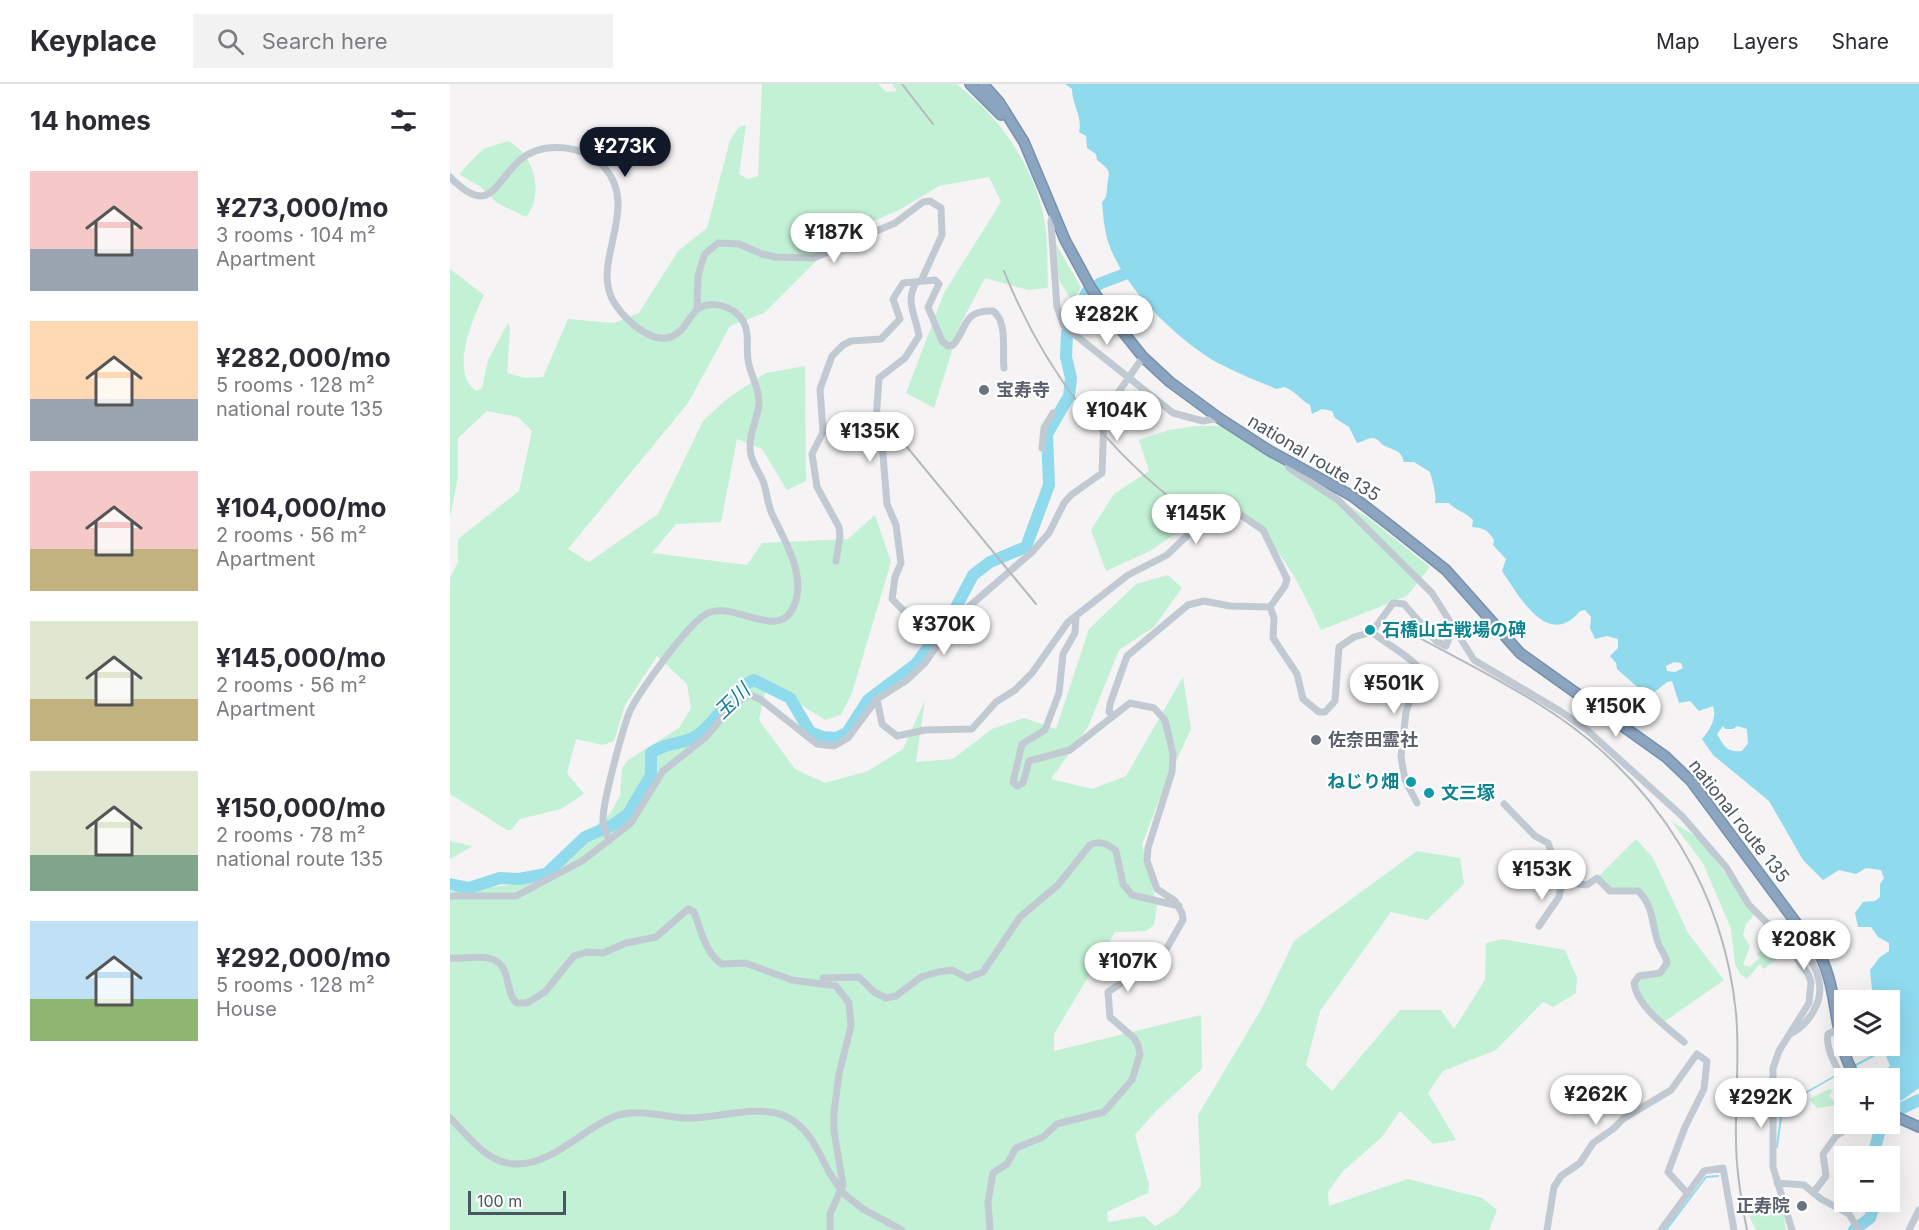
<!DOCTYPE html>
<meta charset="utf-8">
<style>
body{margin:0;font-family:Inter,"Noto Sans JP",sans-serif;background:#f2f2f3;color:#2b2b33;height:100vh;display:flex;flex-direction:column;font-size:22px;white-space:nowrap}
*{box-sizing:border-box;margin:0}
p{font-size:20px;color:#7c7c81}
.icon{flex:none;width:33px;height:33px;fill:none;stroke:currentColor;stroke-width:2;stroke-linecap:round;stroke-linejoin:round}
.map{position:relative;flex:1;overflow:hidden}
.details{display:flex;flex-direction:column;background:#fff;width:450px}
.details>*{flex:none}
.fabs{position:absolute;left:1384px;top:906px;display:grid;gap:12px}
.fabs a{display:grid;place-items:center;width:66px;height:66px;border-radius:0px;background:#fff;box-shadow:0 6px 24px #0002;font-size:30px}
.scale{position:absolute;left:18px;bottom:15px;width:98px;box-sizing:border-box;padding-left:6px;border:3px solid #4a5661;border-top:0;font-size:16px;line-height:21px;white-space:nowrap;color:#4a5661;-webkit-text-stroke:4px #fff;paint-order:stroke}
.price{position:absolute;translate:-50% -51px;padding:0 14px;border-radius:21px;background:#fff;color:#222;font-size:20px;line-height:39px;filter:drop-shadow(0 2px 3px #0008)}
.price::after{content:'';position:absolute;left:50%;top:36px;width:18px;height:14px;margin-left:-9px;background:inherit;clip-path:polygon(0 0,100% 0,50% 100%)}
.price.on{background:#111827;color:#fff}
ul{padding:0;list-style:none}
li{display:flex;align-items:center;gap:18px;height:150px;padding:0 30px}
li span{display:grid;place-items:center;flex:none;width:168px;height:120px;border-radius:0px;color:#555}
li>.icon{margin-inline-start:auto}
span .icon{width:72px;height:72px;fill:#fffc;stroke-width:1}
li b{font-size:26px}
h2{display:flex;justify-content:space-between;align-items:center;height:72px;padding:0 30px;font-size:26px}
header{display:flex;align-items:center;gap:36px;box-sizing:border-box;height:84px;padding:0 30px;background:#fff;border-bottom:2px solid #e1e1e2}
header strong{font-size:28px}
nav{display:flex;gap:33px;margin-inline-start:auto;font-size:21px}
.search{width:420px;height:54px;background:#f2f2f3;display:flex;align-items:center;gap:15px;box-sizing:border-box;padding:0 21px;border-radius:0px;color:#7c7c81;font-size:22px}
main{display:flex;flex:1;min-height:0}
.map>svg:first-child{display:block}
</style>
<header>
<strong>Keyplace</strong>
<div class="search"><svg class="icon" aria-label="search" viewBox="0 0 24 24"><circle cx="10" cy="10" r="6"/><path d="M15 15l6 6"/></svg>Search here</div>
<nav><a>Map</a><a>Layers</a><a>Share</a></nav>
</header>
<main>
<section class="details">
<h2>14 homes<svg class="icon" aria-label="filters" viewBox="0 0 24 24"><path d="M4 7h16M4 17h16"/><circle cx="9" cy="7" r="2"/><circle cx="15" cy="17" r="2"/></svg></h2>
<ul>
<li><span style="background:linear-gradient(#f6c9c9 65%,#9aa5b1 0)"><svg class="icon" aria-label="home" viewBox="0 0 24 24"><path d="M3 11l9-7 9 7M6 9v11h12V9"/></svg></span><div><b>¥273,000/mo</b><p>3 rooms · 104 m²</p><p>Apartment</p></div></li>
<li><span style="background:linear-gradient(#ffd9b3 65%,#9aa5b1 0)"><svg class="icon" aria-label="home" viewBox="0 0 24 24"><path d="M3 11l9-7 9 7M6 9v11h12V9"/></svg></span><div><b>¥282,000/mo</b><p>5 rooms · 128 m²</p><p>national route 135</p></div></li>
<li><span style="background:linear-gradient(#f6c9c9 65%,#c2b280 0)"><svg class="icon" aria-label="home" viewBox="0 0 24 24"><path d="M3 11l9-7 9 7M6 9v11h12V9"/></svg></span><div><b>¥104,000/mo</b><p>2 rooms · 56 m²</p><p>Apartment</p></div></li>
<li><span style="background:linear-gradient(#dfe7d0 65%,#c2b280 0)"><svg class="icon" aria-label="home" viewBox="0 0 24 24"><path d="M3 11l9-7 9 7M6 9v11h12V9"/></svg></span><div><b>¥145,000/mo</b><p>2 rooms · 56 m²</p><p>Apartment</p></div></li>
<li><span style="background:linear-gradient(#dfe7d0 70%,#7fa58c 0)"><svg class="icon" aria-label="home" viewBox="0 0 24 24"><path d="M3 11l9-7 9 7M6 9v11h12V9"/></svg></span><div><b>¥150,000/mo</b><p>2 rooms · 78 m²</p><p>national route 135</p></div></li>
<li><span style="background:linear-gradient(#bfe0f5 65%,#8fb573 0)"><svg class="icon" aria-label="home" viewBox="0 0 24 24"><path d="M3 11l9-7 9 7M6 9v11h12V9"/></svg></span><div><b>¥292,000/mo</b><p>5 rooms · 128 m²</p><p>House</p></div></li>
</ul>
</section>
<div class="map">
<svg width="1469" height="1146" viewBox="0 0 1469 1146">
<rect width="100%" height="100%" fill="#f5f3f3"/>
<path fill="#c3f1d5" d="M312 0H428L436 8 447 7 442 0H506C550 32 587 86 595 140 598 161 597 183 598 204L578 206 535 194 510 241 484 324 456 309 494 209 551 118 539 93 489 102 451 125 392 151 314 229 280 242 238 319 118 465 139 478 208 430 253 337 278 314 316 289 355 282 356 397 337 406 312 365 287 355 271 438 226 440 202 469 297 481 312 459 398 455 425 431 441 478 402 609 391 631 375 636 317 599 309 636 345 685 375 699 418 687 453 665 475 616 466 678 503 675 542 645 574 634 606 645 639 545 686 500 718 491 732 504 704 543 669 566 638 643 601 695 642 705 676 692 733 593 741 645 712 708 692 761 707 822 704 841 696 847 665 848 604 950V967L751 931 752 985 706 1027 685 1051 699 1101 698 1109 657 1128 658 1138 694 1132 705 1142 727 1129 751 1102 748 1031 812 924 844 857 967 767 1010 774 1014 800 977 836 941 828 870 927 856 981 882 1007 950 926H991L1004 945 1035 896 1036 859 1052 855 1115 866 1127 894 1126 909 1103 923 1093 918 1046 966 993 987 978 1009 1006 1056 983 1060 950 1027 932 1053 892 1088 878 1108 879 1122 958 1095 1032 1114 1047 1126 1039 1146H0V808L90 797 144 753 148 739 160 730 170 712 172 684 178 676 229 644 241 624 237 600 207 572 175 621 164 657 153 661 126 655 117 689 134 710 111 725 70 735 61 746H57L0 710V494L8 478V455L69 407 82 347 68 333 37 327 8 354V393L0 433V185L34 211C20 240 0 291 27 307L32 304 38 276 58 239 60 244 57 289 75 294 93 293 118 235 164 239 189 229 228 167 257 144 280 56 289 43 296 41 289 90 298 95 308 92Z
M58 57C84 70 95 110 76 133L47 119 31 103 9 90 33 65Z
M606 160 631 203 623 218 609 196Z
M746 342H769L786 348 813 369 920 435 980 483 957 512 871 546C848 497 822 440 768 420L700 467 656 487 641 446 664 410 699 387 689 356 719 346Z
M1221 737 1251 756 1305 830 1296 840 1293 851 1300 862 1293 881 1300 883 1310 873 1307 871 1308 868 1317 866 1327 875 1314 885 1310 880 1297 895 1290 890 1285 880 1281 845 1253 779Z
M1186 755 1203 774 1238 849 1274 896 1211 940 1191 918 1186 895 1204 890 1217 879 1203 831 1188 807 1165 808 1147 794Z
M0 757 23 762 0 775Z
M1379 1005 1383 1006 1379 1012 1387 1021 1367 1024 1359 1015Z
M1307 1117H1327L1333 1127 1336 1146H1306L1298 1130Z"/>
<path fill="#90daee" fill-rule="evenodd" d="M615 0H1469V1004L1451 1017 1440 1005V994H1432L1428 991 1440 982 1432 962H1440V916H1423L1420 886 1430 873 1439 867V859L1428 853 1421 843H1408L1405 829 1413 818 1425 817 1430 813V800L1434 794 1431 786 1416 784 1406 790 1389 786 1373 796 1353 776 1319 717 1263 671 1252 655C1260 646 1267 634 1263 622L1249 627 1240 617 1229 619 1222 597 1217 598 1202 610V616L1167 585 1166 579 1160 572 1168 564V555L1157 552 1145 555 1140 544 1141 533 1135 526 1130 527C1098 566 1069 512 1052 487L1056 475 1043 461 1044 456C1038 446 1034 444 1022 443L1023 436C1016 428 1006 427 999 419H985C987 411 982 396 980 388L964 378H954C951 366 945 367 935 362 930 360 929 354 922 354 918 354 912 358 907 359L899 343 885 334 882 327 872 325 862 330 860 321C850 316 845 306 834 303L827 305C807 297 787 289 768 279 727 256 670 201 657 154 654 143 653 130 652 118 657 113 656 112 657 105 658 87 664 89 647 76L646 70 637 64 636 52 629 48C633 34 622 20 622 5ZM1224 578 1231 579 1233 584 1225 588 1217 587 1216 582ZM1273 642 1275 645H1283L1287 642 1297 645 1298 659 1292 667C1277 669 1274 662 1267 650Z"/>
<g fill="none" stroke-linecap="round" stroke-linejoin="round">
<path stroke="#90daee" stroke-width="2" d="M1404 982 1434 966
M1327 1063 1332 1026 1336 1020 1399 984
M1216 1146 1256 1093 1268 1092"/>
<path stroke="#90daee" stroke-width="12" d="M0 800 19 804 50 794 69 795 96 790 135 753 163 741 178 730 201 691V669C215 658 234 661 248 651 270 635 279 607 304 596L340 614 360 648 373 653 386 654 397 649 418 616 466 580 503 529 523 491 540 478 576 463 599 401 597 350 619 312 621 294 616 273 617 249 637 208 651 199 675 190
M1440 1034 1446 1027 1469 1016
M1423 1072 1429 1049 1434 1040
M1404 1146 1420 1134 1425 1118"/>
<g stroke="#7690ad" stroke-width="12">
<path id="highway" d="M520 0 551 31
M533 0 549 18 574 58 615 156 641 204 661 233 693 273 720 298 769 334 820 367 902 412 942 443 996 486 1070 569 1216 673 1241 697 1370 871C1390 910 1382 956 1406 994
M1440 1030 1469 1043"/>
</g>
<path stroke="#c1cad2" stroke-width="7" d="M0 93C40 134 44 99 70 76 93 56 134 61 154 83 192 125 138 180 165 220 177 238 209 268 230 247 237 241 240 231 248 225 262 215 285 223 293 237 300 249 296 263 298 276 300 291 310 304 309 320 307 337 297 353 301 371 303 380 309 388 313 397 317 407 317 419 322 430 334 456 357 491 344 522 329 559 283 515 256 530 237 541 188 609 179 629 172 648 153 717 153 735 153 742 157 750 159 757
M604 128 601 138 607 223 614 242 723 329 753 337 769 334
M467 198C454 216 466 232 469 252L455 274 429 294 426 336 432 359 437 420 446 441 451 479 445 493 442 515 454 527 490 529 500 541
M247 225 248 192 253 175 255 170 268 159 289 160 312 170 325 173 364 174 445 139 473 118 480 117 491 124 492 151 471 197
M592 364 594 344 603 329
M838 377 839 384 888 416 982 509 1024 576 1110 627 1137 646 1232 732 1276 783 1299 821 1333 855 1358 890 1361 898 1359 919 1329 967 1323 984V1083L1342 1146
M386 477 390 452 389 443 367 403 362 370 373 348 370 305 382 272 393 261 401 257 431 255 450 235 443 215 453 199 485 196 489 200 478 223 492 257 498 262 503 261C518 244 512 226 543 227 558 237 552 268 554 284
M820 523 824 534 823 554 847 590 853 615 869 628H875L885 617 889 563 904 553 922 548 943 519 954 520 986 557 996 562 1003 543
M922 548C933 558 966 576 970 586L956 628 951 673 955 696 967 719
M427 615 432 640 447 652 475 646 522 645 546 618 565 606 582 589 618 538 678 491 717 471 742 447 771 430 788 429 813 446 837 495 835 502 820 523
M663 631 659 628 660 620 677 572 738 521 754 517 780 522 820 523
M1054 720 1085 752 1098 759 1112 798 1137 801 1147 794 1160 807H1188C1205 823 1201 842 1209 861 1212 868 1216 872 1217 879L1210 889 1189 892 1184 899C1187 923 1217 943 1234 958
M0 812H66L132 777 181 739 213 687 256 653 284 619 300 611 310 615 367 660 384 662 398 654 427 615 457 596 475 579 507 533 582 468 599 449 614 419 621 411 652 389 654 329 693 273
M1089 842 1109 813 1112 798
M0 874C18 876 46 865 55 888 58 897 59 907 63 915L67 919H77L95 908 124 872 137 868 153 869 176 859 206 853 238 825 244 828C251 846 255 869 272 880L295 879 342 896 386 902 399 919 401 942 389 990 384 1028V1047L393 1101 380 1130V1146
M373 894 409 893 424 908 436 914 446 912 471 893 488 888 502 886 517 894 533 888 570 833 608 801 640 761C649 756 659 760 666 767L673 800 682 811 729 822
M1387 946 1378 950C1375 965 1387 985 1395 997
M1342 949C1353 943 1359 936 1364 926 1386 889 1338 855 1348 841
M0 1034C19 1052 37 1080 66 1080 101 1081 132 1046 163 1033 187 1023 215 1034 240 1034 269 1034 307 1020 335 1032 359 1043 368 1067 379 1088
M1327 1099 1354 1101 1371 1115 1399 1130 1409 1146
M1363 1109 1376 1092 1373 1070 1386 1052 1404 1040
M413 1125 452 1146
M540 1146 538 1118 543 1089 557 1080 566 1064 593 1053 607 1040 654 1028 682 996 690 970 688 961 684 954 660 933 658 908 713 871 733 836 732 829 725 817 707 805 697 777 698 764 722 688 723 670 715 636 704 624 680 619 620 666 579 677 573 699 567 702 563 698 572 660 595 646 609 609 613 570 625 549 626 532
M1097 1146 1104 1103 1111 1092 1130 1079 1143 1059 1163 1045 1173 1035 1221 1006 1247 970 1257 977 1254 1005 1235 1043 1218 1088 1238 1110
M1211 1146 1254 1087 1273 1084 1284 1146
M1459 1146 1469 1126"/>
<use href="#highway" stroke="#8ba5c1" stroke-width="9"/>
<path stroke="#b5b8bd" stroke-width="2" d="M452 0 483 40
M554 187C590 277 644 352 719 413
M457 363 586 520
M940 538C996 569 1057 598 1110 634 1209 703 1274 808 1286 929 1290 971 1285 1014 1286 1056 1286 1087 1291 1116 1297 1146"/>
<path stroke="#c1cad2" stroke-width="7" d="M379 1088 393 1109 413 1125"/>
</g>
<g fill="#6b7280" stroke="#fff" stroke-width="2">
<circle cx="534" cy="306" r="6"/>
<circle cx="866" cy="656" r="6"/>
<circle cx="1352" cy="1122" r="6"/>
</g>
<g fill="#0f9aa8" stroke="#fff" stroke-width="2">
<circle cx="920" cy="546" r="6"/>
<circle cx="961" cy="698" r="6"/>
<circle cx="979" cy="709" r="6"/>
</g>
<g text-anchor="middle" stroke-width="4.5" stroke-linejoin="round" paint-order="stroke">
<g font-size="18" font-weight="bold" fill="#5b616d" stroke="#fff" text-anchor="start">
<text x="546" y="312">宝寿寺</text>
<text x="878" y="662">佐奈田霊社</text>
<text x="1340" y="1128" text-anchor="end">正寿院</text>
</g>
<g font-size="18" fill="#4a5661" stroke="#fff">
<text transform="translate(864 374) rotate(31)" y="6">national route 135</text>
<text transform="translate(1289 737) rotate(52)" y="6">national route 135</text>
</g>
<g font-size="18" font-weight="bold" fill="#0d838f" stroke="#fff" text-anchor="start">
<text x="932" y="552">石橋山古戦場の碑</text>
<text x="949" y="704" text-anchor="end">ねじり畑</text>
<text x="991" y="715">文三塚</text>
</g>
<g font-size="20" font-style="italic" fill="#0c7c9b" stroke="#fff">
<text transform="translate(282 617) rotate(-44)" y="7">玉川</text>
</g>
</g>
</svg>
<div class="fabs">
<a><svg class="icon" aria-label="layers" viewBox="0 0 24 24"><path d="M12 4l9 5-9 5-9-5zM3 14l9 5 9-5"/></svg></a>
<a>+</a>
<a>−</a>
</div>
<div class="scale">100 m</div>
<b class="price on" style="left:175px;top:94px">¥273K</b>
<b class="price" style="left:384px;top:180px">¥187K</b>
<b class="price" style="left:657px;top:262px">¥282K</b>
<b class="price" style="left:667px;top:358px">¥104K</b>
<b class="price" style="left:420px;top:379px">¥135K</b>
<b class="price" style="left:746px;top:461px">¥145K</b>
<b class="price" style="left:494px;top:572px">¥370K</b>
<b class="price" style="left:944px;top:631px">¥501K</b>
<b class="price" style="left:1166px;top:654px">¥150K</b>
<b class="price" style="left:1092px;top:817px">¥153K</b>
<b class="price" style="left:1354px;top:887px">¥208K</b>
<b class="price" style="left:678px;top:909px">¥107K</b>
<b class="price" style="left:1146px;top:1042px">¥262K</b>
<b class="price" style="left:1311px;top:1045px">¥292K</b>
</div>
</main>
